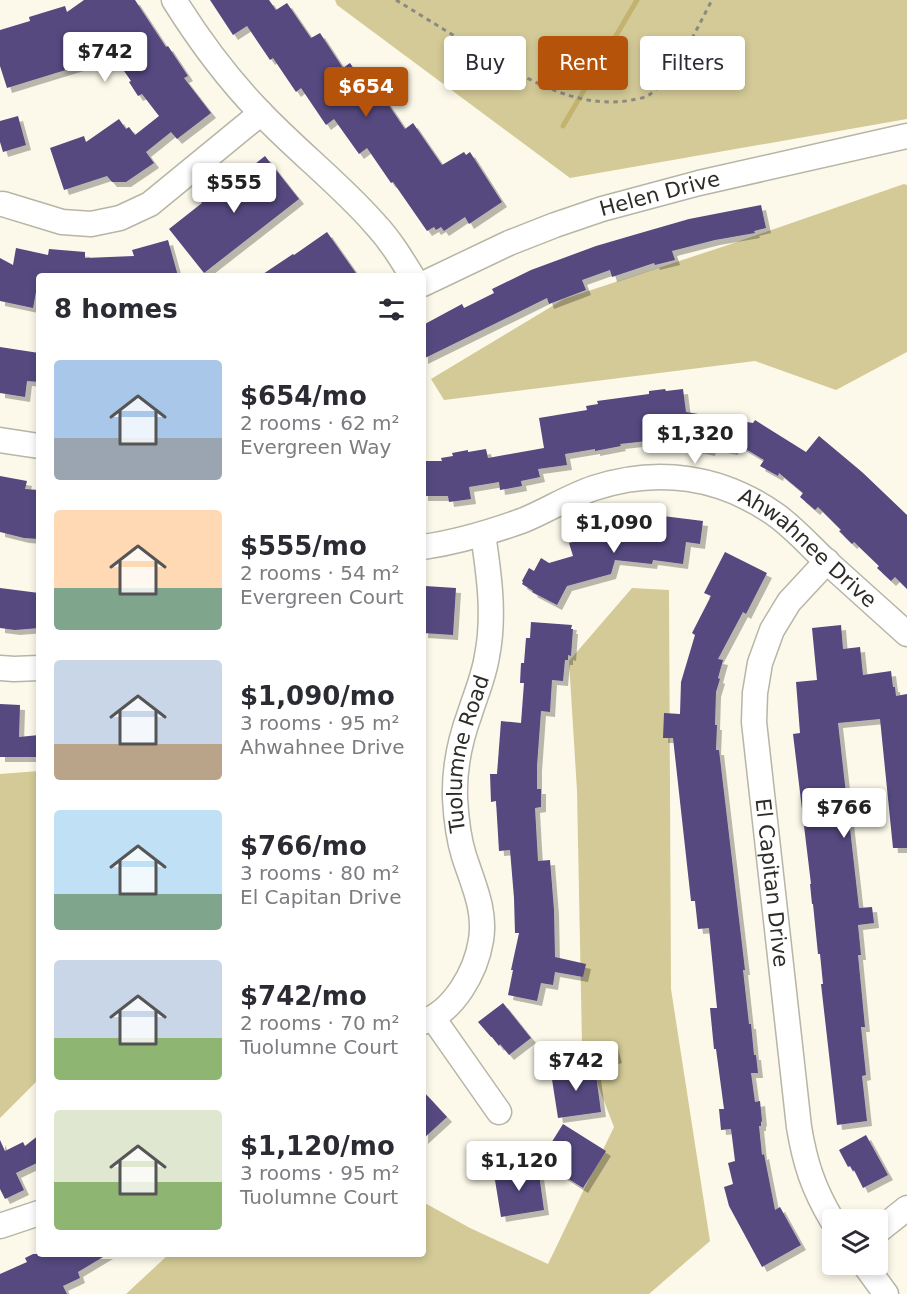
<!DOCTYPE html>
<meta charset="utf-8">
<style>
body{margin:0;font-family:"DejaVu Sans",sans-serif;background:#f2f2f3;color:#2b2b33;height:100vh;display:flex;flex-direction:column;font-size:22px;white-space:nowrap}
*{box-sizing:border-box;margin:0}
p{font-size:20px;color:#7c7c81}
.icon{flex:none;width:33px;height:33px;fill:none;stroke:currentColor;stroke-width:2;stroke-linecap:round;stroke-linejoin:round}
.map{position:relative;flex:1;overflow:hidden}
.sheet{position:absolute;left:36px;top:273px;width:390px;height:984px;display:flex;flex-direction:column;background:#fff;border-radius:6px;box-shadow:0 3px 9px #0003}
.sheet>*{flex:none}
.banner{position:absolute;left:444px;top:36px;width:372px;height:54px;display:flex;gap:12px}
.controls{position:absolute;left:822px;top:1209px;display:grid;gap:12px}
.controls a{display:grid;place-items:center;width:66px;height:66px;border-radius:6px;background:#fff;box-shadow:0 3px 9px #0003;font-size:30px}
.price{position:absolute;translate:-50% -51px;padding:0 14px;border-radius:6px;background:#fff;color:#222;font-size:20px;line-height:39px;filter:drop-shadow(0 2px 3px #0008)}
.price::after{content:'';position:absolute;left:50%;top:36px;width:18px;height:14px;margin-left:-9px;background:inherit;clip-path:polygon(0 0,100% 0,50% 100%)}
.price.active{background:#b45309;color:#fff}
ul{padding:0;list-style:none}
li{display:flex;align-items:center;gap:18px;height:150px;padding:0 18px}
li span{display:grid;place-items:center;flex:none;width:168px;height:120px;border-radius:6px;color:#555}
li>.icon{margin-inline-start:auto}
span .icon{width:72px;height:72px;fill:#fffc;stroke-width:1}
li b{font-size:26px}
h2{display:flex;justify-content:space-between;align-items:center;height:72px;padding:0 18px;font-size:26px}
.chip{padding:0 21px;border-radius:6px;background:#fff;box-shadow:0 3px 9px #0003;font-size:21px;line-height:54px}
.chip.active{background:#b45309;color:#fff}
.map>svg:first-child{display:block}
</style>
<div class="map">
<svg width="907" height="1294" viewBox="0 0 907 1294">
<defs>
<filter id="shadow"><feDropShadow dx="5" dy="5" stdDeviation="0" flood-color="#0004"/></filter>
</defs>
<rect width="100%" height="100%" fill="#fcf9ea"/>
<path fill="#d4ca97" d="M335 0H907V119L570 178 337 5Z
M904 184 907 185V352L836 390 755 361 444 400 431 379 564 299 731 244Z
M632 588 669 590 671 989 710 1241 649 1294H126L169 1254H423V1202L470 1228 548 1264 614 1127 582 1044 577 791 569 661Z
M39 771V1079L0 1118V774Z"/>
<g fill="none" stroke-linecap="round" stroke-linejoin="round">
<path stroke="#c2b46f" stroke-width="5" d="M563 126 637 0"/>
</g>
<path fill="#544880" filter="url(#shadow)" d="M84 0H135L166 47 168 46 188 76 184 78 211 113 177 139 171 132 146 152 154 163 126 182H112L107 176 64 190 50 148 84 136 86 142 119 119 126 129 129 127 135 135 159 116 142 94 138 96 129 82 131 81 99 35 78 49 82 65 7 88 0 66V30L30 21 29 17 65 6 67 12Z
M210 0H269L276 10 287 3 311 38 320 33 343 68 350 63 372 96 378 92 381 95H382L405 129 413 123 442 165 464 152 466 155 470 152 502 202 469 224 465 217 444 231 441 227 436 230 434 227 427 231 393 182 391 183 367 148 359 154 334 119 326 125 301 88 296 92 273 58 270 60 247 26 233 35Z
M18 116 26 145 3 152 0 142V121Z
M265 156 299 199 204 273 169 229 202 203 201 202 229 179 232 182Z
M761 205 766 228 754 231 755 233 715 240 672 251 675 260 655 265 654 263 612 277 610 270 582 280 586 290 549 304 547 298 423 359V325L462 304 464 308 494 293 492 289 531 270 596 246 637 234 689 219Z
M327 232 358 276H260L293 254 294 255Z
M168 240 178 276H39L33 308 0 301V258L13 265 16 248 48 255 49 249 85 252V258L134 256 132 250Z
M0 347 39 353V382L27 381 25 397 0 393Z
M665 389 666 391 683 389 686 412 753 423 755 420 806 452 819 436 862 472 907 515V589L895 577 891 581 877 568 879 566 854 542 852 544 839 531 841 530 818 507 815 510 800 497 803 493 779 473 778 476 760 466 764 460 734 442 733 450 711 446 710 451 691 447 693 436 620 444 621 446 595 451V449L565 454 567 465 538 469 540 477 521 481 522 486 500 490 499 482 469 487 471 499 449 502 448 496H423V461H442L441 458 453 456 452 453 468 450V452L486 449 488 458 544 448 539 418 587 410 586 406 598 404 597 401 649 394V391Z
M0 476 27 481 25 489 39 490V539L24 538 0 532Z
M663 516 703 521 700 544 686 542 683 564 653 560 652 564 615 560 611 574 567 586 557 605 532 592 533 591 522 584 523 582 522 581 529 568 534 571 541 558 549 563 573 556 569 543 618 528 619 521 636 523 637 520 662 522Z
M725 552 767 573 746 614 743 612 718 659 723 660 718 678 720 679 716 692 715 725H717L716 750H719L745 970H743L749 1024H751L754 1055H756L758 1073H751L755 1102 760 1101 762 1121 761 1122V1126H759L762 1155 764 1154 775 1210 780 1207 801 1245 762 1267 729 1206 724 1187 733 1184 728 1163 735 1161 731 1129 721 1130 719 1109H724L716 1049H714L710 1008H717L709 928 698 929 695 901H691L673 738H663L664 713 680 714 681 682 695 635 692 633 711 596 704 593Z
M425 586 456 588 453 635 423 633Z
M0 588 39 593V628L15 630 0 628Z
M531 622 572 625 571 629H573L571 656 568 655V660H565L563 681 552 680 550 712 541 711 537 766V789H541V807L535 808 538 861 550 860 554 910 555 957 586 964 583 977 555 972 553 985 541 983 537 1001 508 995 513 970H511L519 933H515L514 898 510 850 499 851 496 801 491 802 490 774H497L501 721 521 723 524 683H520L521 663H524L526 638H530Z
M841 625 843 649 860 647 863 675 891 671 893 687H895L896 696 907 694V848H893L880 719 838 723 859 908 872 907 874 923 858 925 861 955H858L865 1027H861L866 1075 862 1076 867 1121 837 1125 821 984H823L820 954H818L813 904H812L810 884H811L793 734 800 733 796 682 817 680 812 628Z
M0 704 20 705 19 737 39 735V757H0Z
M503 1003 531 1038 509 1055 500 1044 499 1046 492 1037H491L478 1022Z
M613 1044 617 1058 595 1065 591 1051Z
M595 1067 601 1112 558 1118 551 1073Z
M423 1091 447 1117 423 1139Z
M563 1124 606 1151 583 1188 540 1161Z
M39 1135V1162L16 1173 24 1190 5 1199 0 1189V1140L5 1151 23 1142 25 1146Z
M866 1135 888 1175 863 1188 854 1170 853 1171 850 1166 848 1167 839 1150Z
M538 1167 544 1210 501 1217 494 1174Z
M33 1254H108L78 1272 80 1278 63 1286 67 1294H0V1274L27 1262 25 1258Z"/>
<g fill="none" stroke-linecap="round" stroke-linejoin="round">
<g stroke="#b7b5a6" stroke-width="27">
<g id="minor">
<path d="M174 0C199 40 227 78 260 112 297 151 340 184 375 224 390 240 401 258 412 276"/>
<path d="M3 204 62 222 91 224 120 218 150 204 261 113"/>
<path id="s1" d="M423 284 509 243 555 225 602 209 699 183 907 136"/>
<path d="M0 440 39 446"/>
<path id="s2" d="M423 547C458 542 491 532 524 520 548 510 570 496 594 488 658 467 721 476 776 515 794 528 810 546 826 561 853 585 880 610 907 634"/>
<path id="s3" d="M827 561 789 602 772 630 760 663 755 693 754 722 799 1127C805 1163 813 1188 832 1220"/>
<path d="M0 668 14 669 39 668"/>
<path d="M433 1018 499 1112"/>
<path id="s4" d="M423 1022C454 1011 476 972 481 940 486 910 473 884 464 856 458 837 456 817 455 798 454 768 460 740 470 713 476 694 484 676 487 656 495 616 489 574 483 534"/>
<path d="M0 1226 39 1213"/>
<path d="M878 1231 907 1208"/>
<path d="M864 1264 886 1294"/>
</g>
</g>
<path stroke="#8b8980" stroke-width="3" stroke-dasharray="4.5 4.5" stroke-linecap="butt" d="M396 0C422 16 448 32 474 48 520 75 576 111 632 100 637 99 644 98 649 95 676 75 696 30 712 0"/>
<use href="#minor" stroke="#fff" stroke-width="24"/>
</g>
<g text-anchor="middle" stroke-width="6" stroke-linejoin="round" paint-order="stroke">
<g font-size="21" fill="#2d2c27" stroke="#fcf9ea">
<text dy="7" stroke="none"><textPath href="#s1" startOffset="254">Helen Drive</textPath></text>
<text dy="7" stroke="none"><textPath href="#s2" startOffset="418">Ahwahnee Drive</textPath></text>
<text dy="7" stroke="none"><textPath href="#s4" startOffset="296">Tuolumne Road</textPath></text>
<text dy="7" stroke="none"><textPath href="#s3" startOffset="345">El Capitan Drive</textPath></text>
</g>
</g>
</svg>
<div class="controls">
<a><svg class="icon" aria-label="layers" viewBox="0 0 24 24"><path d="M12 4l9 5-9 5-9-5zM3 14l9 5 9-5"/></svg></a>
</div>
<b class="price" style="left:105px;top:83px">$742</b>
<b class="price active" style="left:366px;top:118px">$654</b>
<b class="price" style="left:234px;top:214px">$555</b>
<b class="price" style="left:695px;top:465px">$1,320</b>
<b class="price" style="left:614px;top:554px">$1,090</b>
<b class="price" style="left:844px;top:839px">$766</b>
<b class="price" style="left:576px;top:1092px">$742</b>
<b class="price" style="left:519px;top:1192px">$1,120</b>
<div class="banner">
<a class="chip">Buy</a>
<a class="chip active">Rent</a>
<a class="chip">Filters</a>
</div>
<section class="sheet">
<h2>8 homes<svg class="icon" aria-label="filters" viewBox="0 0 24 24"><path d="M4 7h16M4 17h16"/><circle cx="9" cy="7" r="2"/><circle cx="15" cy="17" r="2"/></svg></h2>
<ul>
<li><span style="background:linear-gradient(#a9c7e8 65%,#9aa5b1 0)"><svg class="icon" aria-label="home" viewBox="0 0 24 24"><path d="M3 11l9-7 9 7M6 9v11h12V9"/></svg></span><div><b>$654/mo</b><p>2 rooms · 62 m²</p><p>Evergreen Way</p></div></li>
<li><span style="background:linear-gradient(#ffd9b3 65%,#7fa58c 0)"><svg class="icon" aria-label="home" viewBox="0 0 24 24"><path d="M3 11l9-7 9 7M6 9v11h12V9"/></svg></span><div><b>$555/mo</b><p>2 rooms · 54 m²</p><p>Evergreen Court</p></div></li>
<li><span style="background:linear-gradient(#c9d6e8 70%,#b9a48a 0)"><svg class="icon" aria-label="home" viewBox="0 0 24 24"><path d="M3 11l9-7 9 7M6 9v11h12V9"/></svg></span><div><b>$1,090/mo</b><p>3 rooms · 95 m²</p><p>Ahwahnee Drive</p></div></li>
<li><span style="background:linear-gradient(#bfe0f5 70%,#7fa58c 0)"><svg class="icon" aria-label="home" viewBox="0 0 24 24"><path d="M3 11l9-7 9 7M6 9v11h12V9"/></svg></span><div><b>$766/mo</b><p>3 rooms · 80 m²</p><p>El Capitan Drive</p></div></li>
<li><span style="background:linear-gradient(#c9d6e8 65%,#8fb573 0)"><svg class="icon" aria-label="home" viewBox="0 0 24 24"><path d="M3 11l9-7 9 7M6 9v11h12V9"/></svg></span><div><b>$742/mo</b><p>2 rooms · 70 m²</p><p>Tuolumne Court</p></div></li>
<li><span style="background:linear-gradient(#dfe7d0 60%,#8fb573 0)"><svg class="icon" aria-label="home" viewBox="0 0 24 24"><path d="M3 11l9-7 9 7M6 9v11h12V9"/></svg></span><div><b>$1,120/mo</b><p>3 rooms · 95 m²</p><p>Tuolumne Court</p></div></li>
</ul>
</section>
</div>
